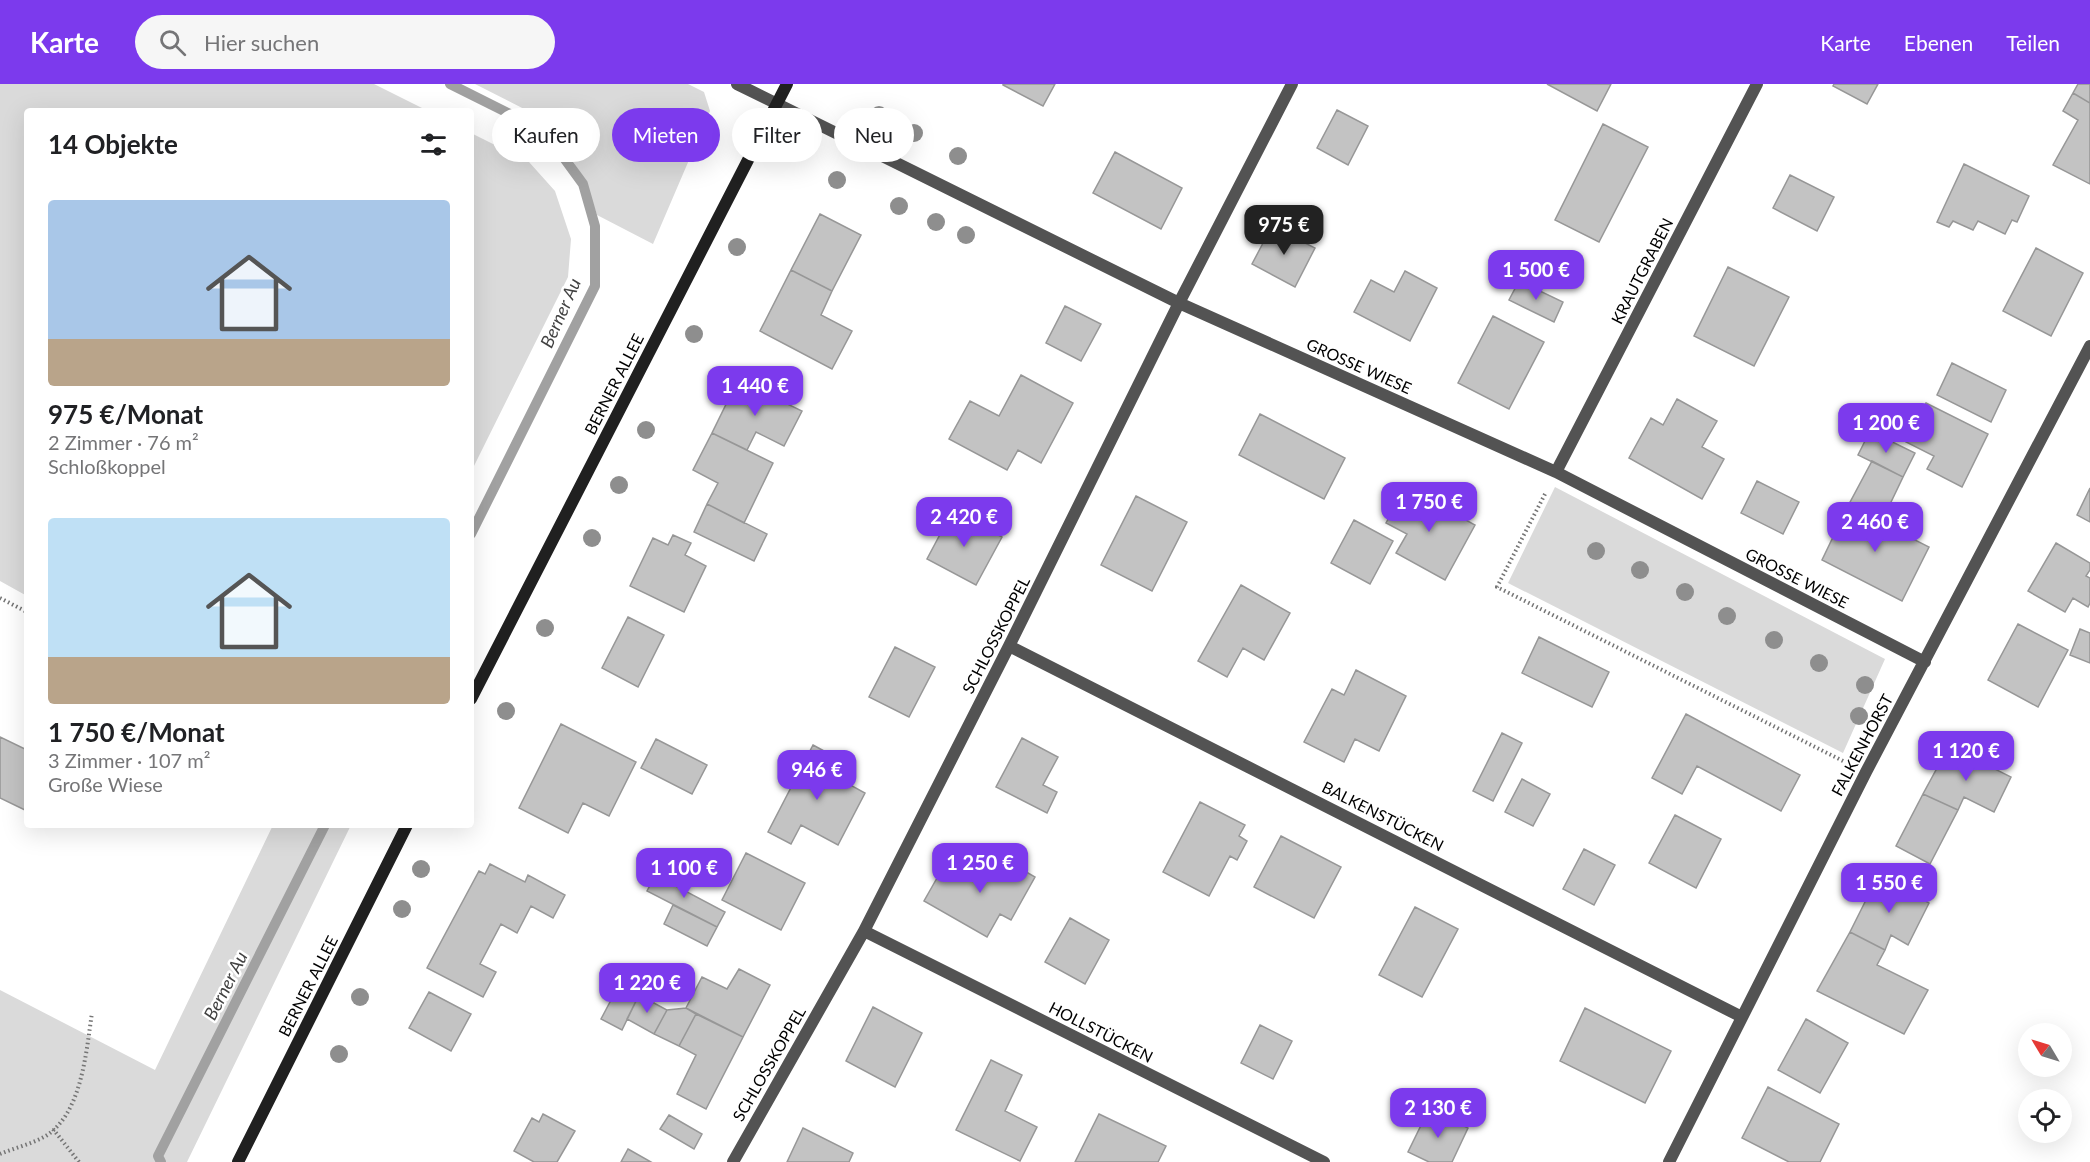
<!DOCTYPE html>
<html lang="de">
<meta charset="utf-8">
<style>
body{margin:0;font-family:Lato,sans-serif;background:#f6f6f6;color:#202124;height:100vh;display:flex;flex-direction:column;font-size:22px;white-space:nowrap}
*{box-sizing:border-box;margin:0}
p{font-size:20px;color:#757577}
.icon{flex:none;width:33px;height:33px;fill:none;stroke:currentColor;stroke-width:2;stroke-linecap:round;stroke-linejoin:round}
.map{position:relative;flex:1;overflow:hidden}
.panel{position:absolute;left:24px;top:24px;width:450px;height:720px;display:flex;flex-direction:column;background:#fff;border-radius:6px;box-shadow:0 6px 24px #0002}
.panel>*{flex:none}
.guide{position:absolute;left:492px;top:24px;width:570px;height:54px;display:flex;gap:12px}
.needle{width:39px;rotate:308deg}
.tools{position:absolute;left:2018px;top:939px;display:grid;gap:12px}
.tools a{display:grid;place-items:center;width:54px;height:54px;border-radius:50%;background:#fff;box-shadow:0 6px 24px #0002;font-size:30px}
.price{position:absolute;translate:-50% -51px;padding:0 14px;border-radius:12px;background:#7c3aed;color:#fff;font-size:20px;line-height:39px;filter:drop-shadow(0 2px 3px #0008)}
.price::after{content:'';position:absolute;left:50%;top:36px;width:18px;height:14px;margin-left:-9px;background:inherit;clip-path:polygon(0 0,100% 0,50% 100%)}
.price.current{background:#222;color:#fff}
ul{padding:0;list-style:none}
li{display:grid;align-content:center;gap:12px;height:318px;padding:0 24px}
li span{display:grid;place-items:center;height:186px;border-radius:6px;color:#555}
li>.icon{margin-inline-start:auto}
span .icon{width:108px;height:108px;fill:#fffc;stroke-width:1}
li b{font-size:26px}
h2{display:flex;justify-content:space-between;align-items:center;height:72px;padding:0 24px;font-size:26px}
.pill{padding:0 21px;border-radius:27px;background:#fff;box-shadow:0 6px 24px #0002;font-size:21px;line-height:54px}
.pill.current{background:#7c3aed;color:#fff}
header{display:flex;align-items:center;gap:36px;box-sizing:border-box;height:84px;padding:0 30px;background:#7c3aed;color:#fff}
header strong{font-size:28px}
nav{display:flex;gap:33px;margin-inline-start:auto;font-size:21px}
.search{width:420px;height:54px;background:#f6f6f6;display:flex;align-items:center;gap:15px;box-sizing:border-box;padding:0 21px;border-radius:33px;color:#757577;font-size:22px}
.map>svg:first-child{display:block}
</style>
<header>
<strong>Karte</strong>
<div class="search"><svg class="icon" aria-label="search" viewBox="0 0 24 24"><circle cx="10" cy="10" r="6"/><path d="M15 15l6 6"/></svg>Hier suchen</div>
<nav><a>Karte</a><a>Ebenen</a><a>Teilen</a></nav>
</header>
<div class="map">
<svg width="2090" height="1078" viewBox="0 0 2090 1078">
<rect width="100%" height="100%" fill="#fff"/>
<path fill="#dadada" d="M0 0H374L428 27H27V512L0 497Z
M475 0H688L704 8 710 27 653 160 597 131 585 96 561 59 532 29Z
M471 49 529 78 555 107 571 155 568 193 471 388Z
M1555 403 1885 575 1843 669 1508 499Z
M273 741H351L187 1078H0V906L155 986Z"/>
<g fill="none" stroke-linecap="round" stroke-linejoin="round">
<path stroke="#a1a1a1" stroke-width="10" d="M450 0 526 38 556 63 583 100 595 142V202L471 450
M161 1078 158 1072 325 741"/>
</g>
<path fill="#c3c3c3" stroke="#979797" stroke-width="1.5" d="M1003 0H1055L1043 22 1003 1Z
M1547 0H1611L1597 27Z
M1834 0H1878L1867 20 1833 2Z
M2078 0H2090V19L2073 9Z
M2073 9 2090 19V100L2053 81 2078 36 2063 27Z
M1337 26 1368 42 1348 81 1317 64Z
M1603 40 1648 63 1599 158 1555 136Z
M1115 68 1182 104 1161 145 1093 109Z
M1964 80 2029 112 2017 138 2012 136 2005 150 1978 137 1973 146 1953 137 1949 143 1937 138Z
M1790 91 1834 113 1817 147 1773 124Z
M820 130 861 151 832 207 791 186Z
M1272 142 1315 164 1295 203 1252 180Z
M2036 164 2083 189 2051 252 2003 227Z
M1728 183 1789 213 1754 282 1694 252Z
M791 186 832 207 821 231 852 247 832 285 760 247Z
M1405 187 1437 204 1410 257 1354 228 1371 196 1394 208Z
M1519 197 1563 218 1554 238 1509 216Z
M1065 222 1101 240 1081 277 1046 259Z
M1493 232 1544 258 1509 325 1458 299Z
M1952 279 2006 306 1991 338 1937 311Z
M1021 291 1073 319 1041 379 1018 366 1007 386 949 355 970 317 999 332Z
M738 296 802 327 784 362 756 348 747 366 712 349Z
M1677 315 1717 337 1702 363 1724 375 1702 415 1629 374 1651 334 1663 341Z
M1926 319 1988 350 1962 403 1927 385 1934 372 1906 358Z
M1260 330 1345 374 1324 415 1239 371Z
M1870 347 1915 369 1903 393 1858 371Z
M712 349 773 379 744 439 707 420 718 399 693 386Z
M1872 377 1903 393 1881 439 1848 422Z
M1757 397 1799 418 1783 450 1741 429Z
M1406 403 1475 441 1445 496 1396 469 1407 450 1386 439Z
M2090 404V438L2077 431Z
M1136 412 1187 438 1152 507 1101 481Z
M707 420 767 450 754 477 694 448Z
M1848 422 1929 463 1902 517 1822 476Z
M953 426 1002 453 976 501 927 475Z
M1354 436 1393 457 1370 500 1331 479Z
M673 451 691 459 685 471 706 482 684 528 630 502 653 454 668 461Z
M2056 459 2090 479V486L2086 492 2090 494V519L2088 523 2073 514 2065 528 2028 507Z
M1241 501 1290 529 1264 576 1243 564 1227 593 1198 577Z
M628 533 664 551 638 603 602 584Z
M2018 540 2068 566 2038 623 1988 596Z
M2080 545 2090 549V579L2070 571Z
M1539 553 1609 588 1592 623 1522 589Z
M895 563 935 583 909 633 869 613Z
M1356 586 1406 612 1379 667 1355 655 1344 678 1304 658 1332 605 1344 611Z
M1686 630 1800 691 1781 727 1697 682 1682 710 1652 694Z
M561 640 636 678 609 732 583 719 568 749 519 724Z
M1502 649 1522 659 1493 717 1473 707Z
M0 653 27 666V727L0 714Z
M1022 654 1058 673 1043 701 1057 708 1047 729 996 703Z
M656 655 707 681 692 710 641 684Z
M813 661 839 675 832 691 865 709 838 761 801 741 791 760 768 748Z
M1949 662 2011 693 1994 728 1964 713 1958 726 1923 710Z
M1522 695 1550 710 1533 742 1505 728Z
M1923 710 1958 726 1930 780 1896 762Z
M1200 718 1245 741 1239 752 1247 757 1237 776 1230 772 1209 812 1163 788Z
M1675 731 1721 755 1696 804 1649 779Z
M1281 752 1341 783 1314 834 1254 803Z
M1584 765 1615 781 1594 821 1563 805Z
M746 769 805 799 781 846 722 816Z
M999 772 1035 793 1011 836 1000 830 987 853 924 817 945 780 953 785 957 777 987 794Z
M490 780 525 798 528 791 565 811 553 834 531 822 517 849 501 840 480 880 496 888 483 913 427 884 479 787 485 790Z
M660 783 674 790 670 799 725 828 717 843 647 807Z
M1879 790 1929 819 1908 861 1891 851 1885 866 1850 848Z
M673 821 717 843 707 862 664 840Z
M1415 823 1458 845 1422 913 1379 891Z
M1070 834 1109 856 1085 900 1045 878Z
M1850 848 1885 866 1877 881 1928 906 1904 950 1817 907Z
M739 885 770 901 743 953 686 924 702 893 727 905Z
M619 901 639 911 622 946 601 935Z
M429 908 471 930 451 967 409 944Z
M639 911 667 926 654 950 627 935Z
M873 923 922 949 895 1003 846 977Z
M686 924 696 930 679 962 654 950 667 926Z
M1585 924 1671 967 1645 1019 1560 977Z
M696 930 743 953 706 1025 677 1010 696 971 679 962Z
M1806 935 1848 959 1820 1009 1778 986Z
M1260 941 1292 957 1273 995 1241 979Z
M991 976 1022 991 1005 1027 1037 1043 1020 1077 956 1046Z
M1768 1003 1839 1040 1820 1078H1789L1742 1054Z
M1429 1025 1468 1044 1452 1078H1429L1408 1068Z
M543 1030 575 1047 557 1078H534L514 1067 532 1034 539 1038Z
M1099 1030 1166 1062 1158 1078H1075Z
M669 1031 702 1050 694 1065 660 1045Z
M803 1044 853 1069 849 1078H787Z
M628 1065 651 1078H621Z"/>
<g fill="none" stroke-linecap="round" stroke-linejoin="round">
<path stroke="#757575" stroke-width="4" stroke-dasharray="1.5 3" stroke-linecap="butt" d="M1545 410 1497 503 1845 678
M0 514 27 528
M53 1045 79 1078
M0 1070C14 1064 31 1060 44 1053 82 1031 86 968 92 929"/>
<path stroke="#535353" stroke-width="12" d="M737 0 1179 219 1556 388 1925 578
M1556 388 1757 0
M1009 562 1742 933
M864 847 1324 1078
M733 1078 864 847 1009 562 1179 219 1292 0
M1669 1078 1866 688 2090 262"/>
<path stroke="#202020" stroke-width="12" d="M471 615 787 0
M238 1078 407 741"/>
</g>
<g fill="#8e8e8e">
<circle cx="879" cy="31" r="9"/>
<circle cx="914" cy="49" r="9"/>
<circle cx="958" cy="72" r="9"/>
<circle cx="837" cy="96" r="9"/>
<circle cx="899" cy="122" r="9"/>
<circle cx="936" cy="138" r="9"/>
<circle cx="966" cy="151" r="9"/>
<circle cx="737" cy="163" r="9"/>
<circle cx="694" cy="250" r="9"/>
<circle cx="646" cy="346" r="9"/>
<circle cx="619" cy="401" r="9"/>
<circle cx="592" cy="454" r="9"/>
<circle cx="1596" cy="467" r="9"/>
<circle cx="1640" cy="486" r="9"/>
<circle cx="1685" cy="508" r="9"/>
<circle cx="1727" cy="532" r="9"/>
<circle cx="545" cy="544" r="9"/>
<circle cx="1774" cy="556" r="9"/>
<circle cx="1819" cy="579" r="9"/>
<circle cx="1865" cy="601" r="9"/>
<circle cx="506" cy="627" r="9"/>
<circle cx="1859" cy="632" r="9"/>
<circle cx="421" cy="785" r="9"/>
<circle cx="402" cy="825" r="9"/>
<circle cx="360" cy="913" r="9"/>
<circle cx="339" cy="970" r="9"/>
</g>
<g text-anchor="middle" stroke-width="5" stroke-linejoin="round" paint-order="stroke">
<g font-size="16" fill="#000" stroke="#fff">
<text transform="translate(1642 187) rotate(-63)" y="6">KRAUTGRABEN</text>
<text transform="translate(1359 282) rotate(24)" y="6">GROSSE WIESE</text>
<text transform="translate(614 300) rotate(-63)" y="6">BERNER ALLEE</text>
<text transform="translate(1797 494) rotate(27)" y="6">GROSSE WIESE</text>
<text transform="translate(996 551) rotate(-63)" y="6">SCHLOSSKOPPEL</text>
<text transform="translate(1862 661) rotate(-62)" y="6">FALKENHORST</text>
<text transform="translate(1383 732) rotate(27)" y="6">BALKENSTÜCKEN</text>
<text transform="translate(308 902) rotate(-63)" y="6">BERNER ALLEE</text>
<text transform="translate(1101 948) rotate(27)" y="6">HOLLSTÜCKEN</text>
<text transform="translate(769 980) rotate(-60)" y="6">SCHLOSSKOPPEL</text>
</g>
<g font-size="18" font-style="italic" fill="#424242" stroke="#fff">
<text transform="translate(561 229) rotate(-66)" y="6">Berner Au</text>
<text transform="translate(226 902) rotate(-63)" y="6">Berner Au</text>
</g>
</g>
</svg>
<div class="tools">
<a><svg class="needle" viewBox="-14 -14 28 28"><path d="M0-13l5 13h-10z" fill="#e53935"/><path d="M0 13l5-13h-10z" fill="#757577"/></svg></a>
<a><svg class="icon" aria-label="locate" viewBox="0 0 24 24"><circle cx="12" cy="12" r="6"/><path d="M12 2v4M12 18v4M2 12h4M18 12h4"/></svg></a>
</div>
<b class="price current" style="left:1284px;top:172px">975 €</b>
<b class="price" style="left:1536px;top:217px">1 500 €</b>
<b class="price" style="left:755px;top:333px">1 440 €</b>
<b class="price" style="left:1886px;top:370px">1 200 €</b>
<b class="price" style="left:1429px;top:449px">1 750 €</b>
<b class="price" style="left:964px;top:464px">2 420 €</b>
<b class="price" style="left:1875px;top:469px">2 460 €</b>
<b class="price" style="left:1966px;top:698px">1 120 €</b>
<b class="price" style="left:817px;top:717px">946 €</b>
<b class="price" style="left:980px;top:810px">1 250 €</b>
<b class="price" style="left:684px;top:815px">1 100 €</b>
<b class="price" style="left:1889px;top:830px">1 550 €</b>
<b class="price" style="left:647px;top:930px">1 220 €</b>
<b class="price" style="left:1438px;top:1055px">2 130 €</b>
<div class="guide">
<a class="pill">Kaufen</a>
<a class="pill current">Mieten</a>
<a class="pill">Filter</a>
<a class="pill">Neu</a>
</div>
<section class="panel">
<h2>14 Objekte<svg class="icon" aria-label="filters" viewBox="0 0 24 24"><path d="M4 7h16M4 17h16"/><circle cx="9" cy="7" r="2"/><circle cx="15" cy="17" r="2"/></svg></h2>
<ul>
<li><span style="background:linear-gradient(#a9c7e8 75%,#b9a48a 0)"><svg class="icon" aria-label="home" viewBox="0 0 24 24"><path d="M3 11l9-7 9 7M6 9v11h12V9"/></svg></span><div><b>975 €/Monat</b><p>2 Zimmer · 76 m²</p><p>Schloßkoppel</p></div></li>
<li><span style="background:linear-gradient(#bfe0f5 75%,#b9a48a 0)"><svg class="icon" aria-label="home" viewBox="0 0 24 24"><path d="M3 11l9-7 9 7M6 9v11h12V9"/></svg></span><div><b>1 750 €/Monat</b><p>3 Zimmer · 107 m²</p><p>Große Wiese</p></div></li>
</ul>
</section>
</div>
